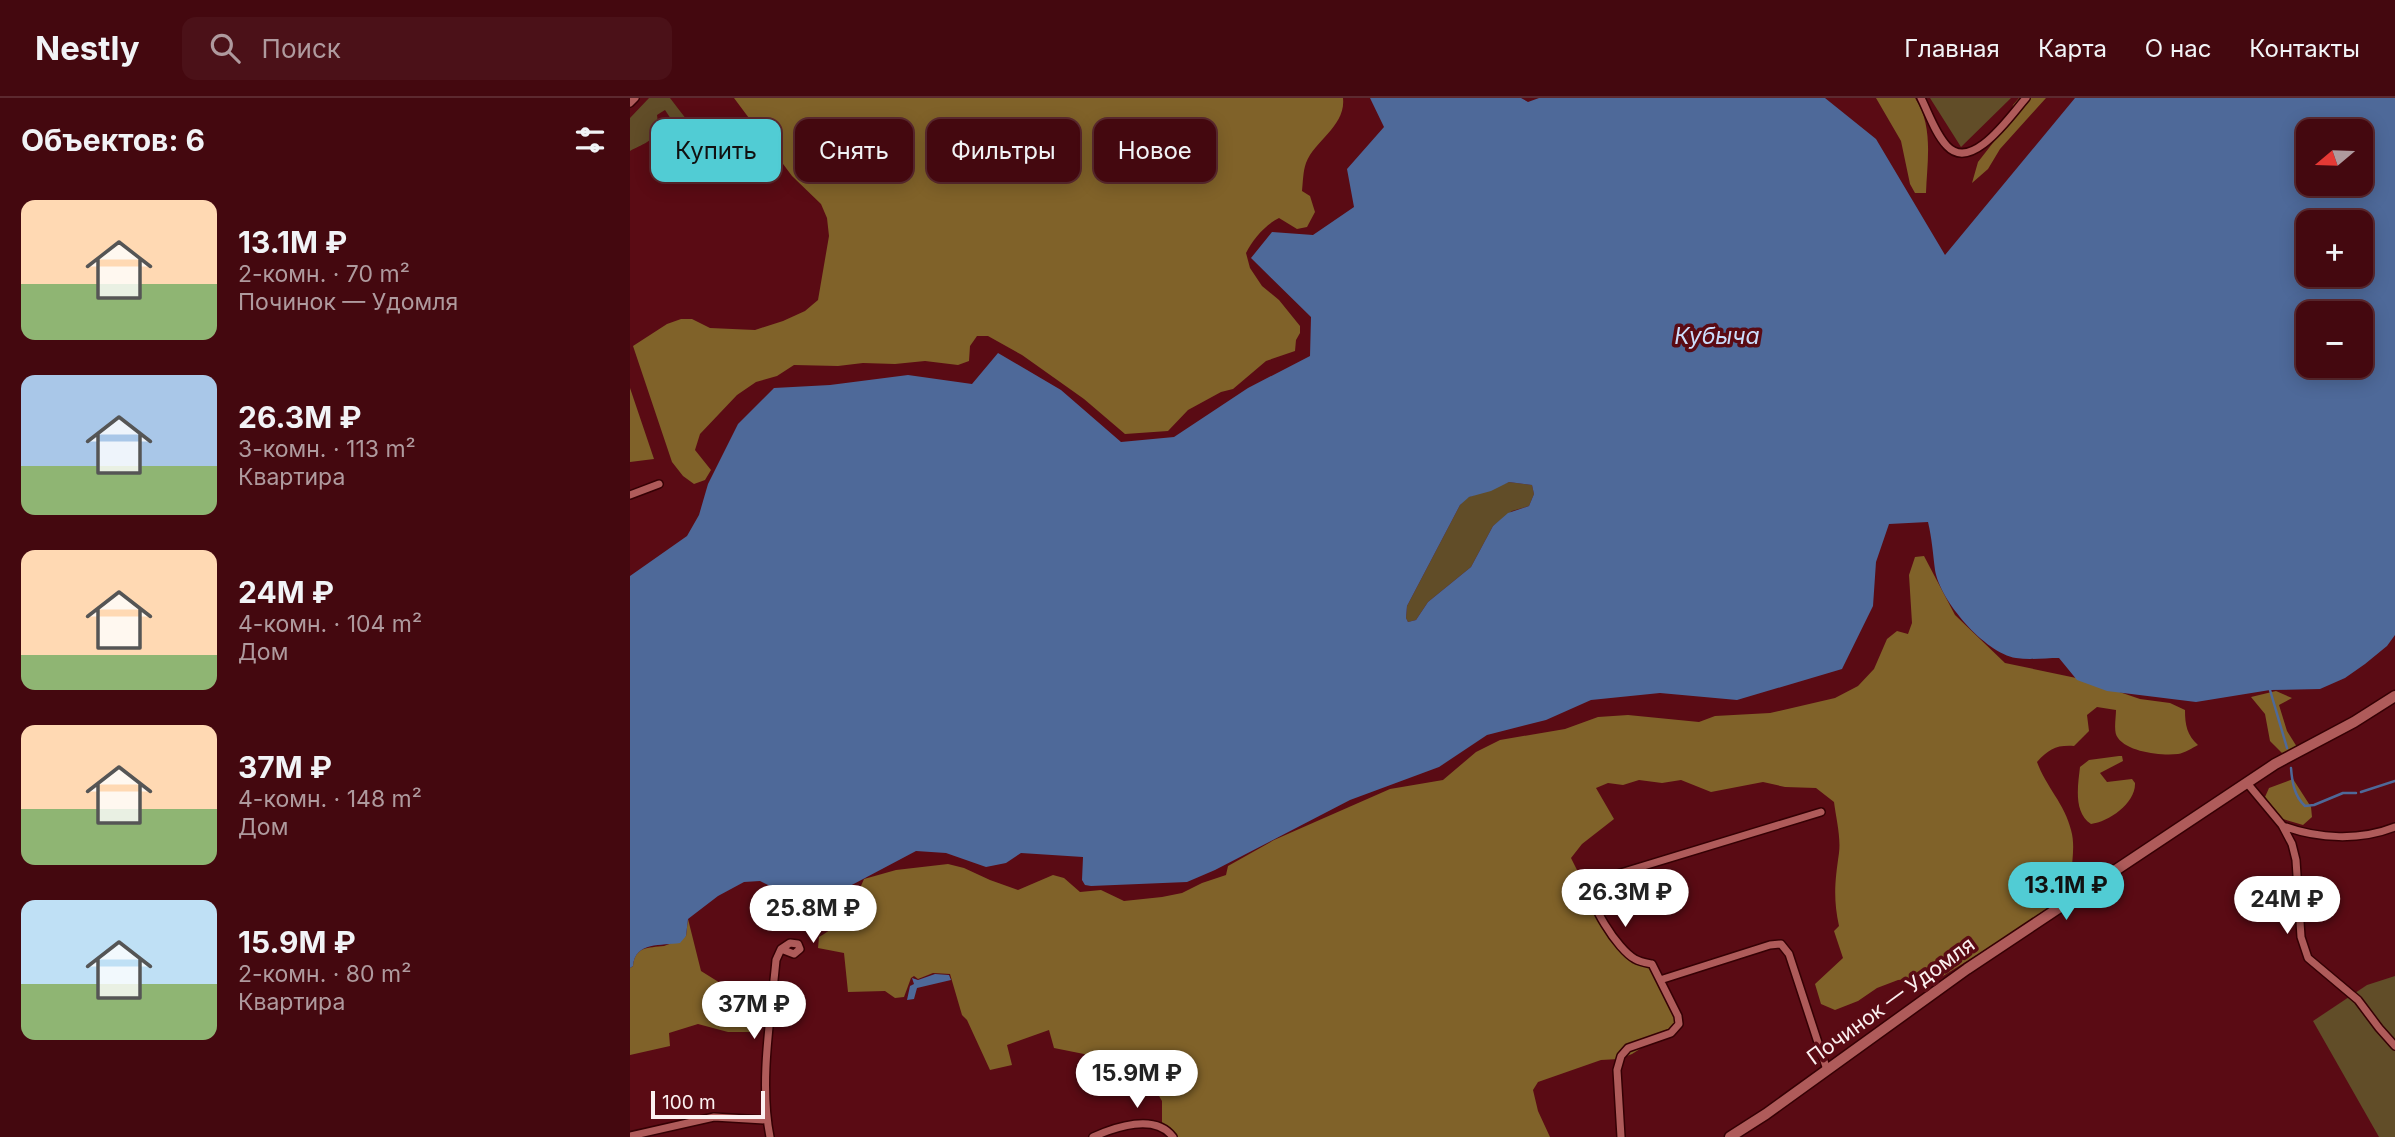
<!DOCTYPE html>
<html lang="ru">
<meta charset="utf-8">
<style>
body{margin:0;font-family:Inter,sans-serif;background:#4b1118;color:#f1f3f6;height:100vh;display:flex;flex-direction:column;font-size:26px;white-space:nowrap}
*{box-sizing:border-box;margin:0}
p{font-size:23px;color:#af9a9e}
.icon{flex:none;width:38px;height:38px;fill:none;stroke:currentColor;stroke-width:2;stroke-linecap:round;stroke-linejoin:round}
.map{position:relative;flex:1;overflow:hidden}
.details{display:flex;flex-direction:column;background:#44080f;width:630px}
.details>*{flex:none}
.top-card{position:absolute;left:21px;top:21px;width:665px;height:63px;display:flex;gap:14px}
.needle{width:46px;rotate:251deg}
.buttons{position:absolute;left:1666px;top:21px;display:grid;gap:14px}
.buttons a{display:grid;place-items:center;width:77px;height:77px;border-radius:14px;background:#44080f;box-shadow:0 4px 18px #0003,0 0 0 2px #5c292f;font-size:35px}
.scale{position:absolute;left:21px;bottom:18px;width:114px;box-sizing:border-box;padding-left:7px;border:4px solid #fbf0f0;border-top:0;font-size:19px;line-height:24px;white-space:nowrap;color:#fbf0f0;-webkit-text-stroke:5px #5a0b14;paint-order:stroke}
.price{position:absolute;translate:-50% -60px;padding:0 16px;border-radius:24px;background:#fff;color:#222;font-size:23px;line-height:46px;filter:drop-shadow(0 2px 4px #0008)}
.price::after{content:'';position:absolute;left:50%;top:42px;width:21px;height:16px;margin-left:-10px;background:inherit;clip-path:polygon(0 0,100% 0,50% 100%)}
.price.current{background:#51ccd4;color:#111}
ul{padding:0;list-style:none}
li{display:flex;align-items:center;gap:21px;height:175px;padding:0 21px}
li span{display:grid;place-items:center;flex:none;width:196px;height:140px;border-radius:14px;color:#555}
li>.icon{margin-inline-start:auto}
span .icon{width:84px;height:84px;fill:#fffc;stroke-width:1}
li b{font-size:30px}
h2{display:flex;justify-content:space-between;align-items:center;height:84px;padding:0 21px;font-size:30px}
.pill{padding:0 24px;border-radius:14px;background:#44080f;box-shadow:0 4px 18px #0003,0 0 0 2px #5c292f;font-size:24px;line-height:63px}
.pill.current{background:#51ccd4;color:#111}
header{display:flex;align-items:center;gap:42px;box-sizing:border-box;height:98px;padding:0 35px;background:#44080f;border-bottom:2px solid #5c292f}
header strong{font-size:33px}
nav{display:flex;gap:38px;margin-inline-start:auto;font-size:24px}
.search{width:490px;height:63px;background:#4b1118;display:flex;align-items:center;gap:18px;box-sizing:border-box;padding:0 24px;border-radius:14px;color:#af9a9e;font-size:26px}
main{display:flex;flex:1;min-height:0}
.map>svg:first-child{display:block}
</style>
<header>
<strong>Nestly</strong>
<div class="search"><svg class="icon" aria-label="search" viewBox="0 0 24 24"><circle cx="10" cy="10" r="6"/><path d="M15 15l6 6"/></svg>Поиск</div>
<nav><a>Главная</a><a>Карта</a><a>О нас</a><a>Контакты</a></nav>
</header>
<main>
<section class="details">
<h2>Объектов: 6<svg class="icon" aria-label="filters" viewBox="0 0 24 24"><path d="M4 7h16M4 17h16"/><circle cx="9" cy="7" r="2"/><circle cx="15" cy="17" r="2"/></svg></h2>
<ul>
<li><span style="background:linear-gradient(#ffd9b3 60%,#8fb573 0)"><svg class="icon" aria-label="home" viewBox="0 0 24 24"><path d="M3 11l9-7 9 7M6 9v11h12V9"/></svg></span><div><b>13.1M ₽</b><p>2-комн. · 70 m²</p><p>Починок — Удомля</p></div></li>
<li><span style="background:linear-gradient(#a9c7e8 65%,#8fb573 0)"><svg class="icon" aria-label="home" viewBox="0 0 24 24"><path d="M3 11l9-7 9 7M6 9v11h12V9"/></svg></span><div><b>26.3M ₽</b><p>3-комн. · 113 m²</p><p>Квартира</p></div></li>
<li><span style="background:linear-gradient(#ffd9b3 75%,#8fb573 0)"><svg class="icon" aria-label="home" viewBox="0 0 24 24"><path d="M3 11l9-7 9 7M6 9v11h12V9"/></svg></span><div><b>24M ₽</b><p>4-комн. · 104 m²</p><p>Дом</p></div></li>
<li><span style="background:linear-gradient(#ffd9b3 60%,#8fb573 0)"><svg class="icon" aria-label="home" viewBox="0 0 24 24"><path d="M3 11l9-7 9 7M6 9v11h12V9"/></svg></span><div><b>37M ₽</b><p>4-комн. · 148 m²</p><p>Дом</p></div></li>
<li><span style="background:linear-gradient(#bfe0f5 60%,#8fb573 0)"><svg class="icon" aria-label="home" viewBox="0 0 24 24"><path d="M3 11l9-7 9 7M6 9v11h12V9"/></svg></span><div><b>15.9M ₽</b><p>2-комн. · 80 m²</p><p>Квартира</p></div></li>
</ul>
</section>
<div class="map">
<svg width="1765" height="1039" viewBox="0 0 1765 1039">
<rect width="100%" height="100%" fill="#5a0b14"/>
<path fill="#614d28" d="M19 0H40L63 30 64 34 61 39H53L35 12 27 17 29 33C17 47 14 45 0 53V20Z
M1300 0H1381L1331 49Z
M879 384 902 387 904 396 899 408 882 413 863 428 841 469 798 504 786 522 778 524 776 520 777 508 830 407 836 400Z
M1765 878V1039H1749L1683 923 1737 887Z"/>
<path fill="#806229" d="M104 0H713C716 28 685 42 676 65 673 73 673 84 672 93L680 98 685 114 677 129 667 131 649 120C635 127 623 141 616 155L620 170 632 188 649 202 670 228V235L666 242 665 253 636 263 603 291 591 294 558 312 538 333 495 336 454 301 392 257 358 238H347L340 248 339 263 328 267 295 263 265 266 233 265 208 268 164 267 147 278 126 284 107 297 70 336 65 352 81 372 75 382 64 386 53 378 42 364 3 248 37 226 51 221H62L80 230 125 232 153 223 175 213 188 202 199 138 197 120 191 106 162 78Z
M1246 0H1285C1304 28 1297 64 1296 95H1285L1280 86 1271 43Z
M1389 0H1416L1370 51 1358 71 1342 85 1348 64 1380 23 1383 7Z
M0 290 24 361 0 364Z
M1294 458 1325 517 1375 565 1451 581 1510 601 1540 605 1555 612C1555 627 1557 637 1568 647 1562 650 1555 655 1548 656 1531 658 1498 654 1488 640 1483 635 1486 620 1486 612L1467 609 1457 617 1459 633 1444 648C1426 647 1419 651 1407 664 1416 689 1435 706 1441 732 1447 753 1438 771 1444 791L1385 833 1313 878 1268 882 1247 890 1228 903 1205 912 1191 906 1185 886 1213 860 1204 833 1209 828C1203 800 1205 783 1209 755 1211 739 1206 720 1204 704L1186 690 1155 689 1133 684 1081 694 1051 682 1032 685 1009 682 993 687 978 685 966 690 984 721 952 746 941 760 984 846 997 861 1024 870 1047 918 1046 928 1002 956 989 961 971 962 908 984 903 992 908 1013 920 1039H547L532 1025V1003L514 973 503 967 479 974 454 956 424 950 419 932 377 947 382 967 360 972 337 922 332 917 320 876 303 875 288 881 284 878 281 880 274 899 265 900 255 893 218 894 214 855 188 850 189 839C213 826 223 806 234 781L266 772 318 766 334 770 360 782 388 792 423 777 434 780 450 794 471 792 494 803 532 799 552 795 572 785 596 777 598 768 644 742 760 691 813 682 846 654 870 642 935 631 968 619 998 617 1069 624 1085 618 1140 615 1205 600 1228 588 1244 571 1257 541 1267 533 1278 536 1282 525 1279 477 1285 459Z
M1646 593 1662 600 1649 607 1657 633 1667 649 1652 655 1640 643 1635 616 1621 599Z
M1489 658H1492L1493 663 1470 675 1477 684 1502 681 1505 685C1506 705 1479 724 1461 726 1443 714 1448 687 1450 669L1459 662Z
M1663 681 1681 709 1682 719 1673 727 1653 721 1635 699 1639 690Z
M58 821 71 873 95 888 134 900 120 934H98L68 926 39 935 40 948 0 957V870L3 868C5 848 18 850 34 848 41 846 49 841 56 838Z"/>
<path fill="#4e6999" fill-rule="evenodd" d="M740 0H891L898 4 909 0H1195L1246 41 1315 157 1445 0H1765V537L1757 548 1735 566 1715 580 1690 591 1640 592 1566 604 1477 593 1447 582 1429 560C1415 560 1400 562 1386 560 1355 555 1310 503 1305 472 1303 456 1302 441 1298 424L1259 426 1246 464 1243 508 1212 571 1107 602 1030 595 961 602 916 622 857 637 809 669 720 702 585 772 557 784 461 788 455 787 452 782 453 759 391 755 376 765 356 769 316 755 286 753 218 789 156 790 140 788 130 783 114 784 88 798 58 821 56 838 50 845C32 848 5 843 3 868L0 870V478L57 438 69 417 78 386 108 326 144 290 200 287 278 277 342 286 368 255 431 292 491 344 544 339 618 290 680 258 681 219 621 160 642 134 683 137 724 109 717 71 754 29ZM1678 33H1731V86H1678ZM1678 124H1731V177H1678ZM1678 215H1731V268H1678ZM879 384 902 387 904 396 899 408 878 415 863 428 841 469 798 504 786 522 778 524 776 520 777 508 830 407 839 399 861 393Z
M305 876 319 877 321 882 287 890 284 901 277 902 280 888 284 886 282 880 288 882Z"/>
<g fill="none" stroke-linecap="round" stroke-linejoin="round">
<path stroke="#4e6999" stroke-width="2.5" d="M1640 592 1657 650
M1661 670C1662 683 1664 698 1675 708L1684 707 1713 695H1726
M1731 694 1765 683"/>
<g stroke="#350004" stroke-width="10">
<path id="minor" d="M1291 0C1299 16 1305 35 1317 48 1342 75 1381 17 1396 0
M0 5 5 0
M0 397 29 386
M1617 685 1652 727 1662 746 1666 762 1671 839 1678 860 1728 902 1749 930 1765 948
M1653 728C1688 741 1730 743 1765 729
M1030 882 1140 847 1151 846 1159 856 1197 972
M0 1038 84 1019 136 1022
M140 1039C129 984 141 918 146 862L151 851 160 845 168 846 170 851 164 856 151 851
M463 1039C485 1029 525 1015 543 1039
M991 1039 987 972 991 958 998 950 1041 935 1049 926 1048 918 1022 866C1017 865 1010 864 1005 861 988 852 956 803 961 784L1191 714"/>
</g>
<g stroke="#350004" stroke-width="13">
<path id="secondary" d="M1100 1039 1136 1016 1337 871 1645 666 1724 624 1765 598"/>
</g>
<use href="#minor" stroke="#af5b5a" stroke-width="7"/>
<use href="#secondary" stroke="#af5b5a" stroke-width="10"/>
</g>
<g text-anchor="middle" stroke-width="7" stroke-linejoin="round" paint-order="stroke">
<g font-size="21" fill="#fbf0f0" stroke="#5a0b14">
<text transform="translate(1261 903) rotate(-36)" y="7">Починок — Удомля</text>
</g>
<g font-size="23" font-style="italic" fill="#ccdefc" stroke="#5a0b14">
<text x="1087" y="246">Кубыча</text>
</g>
</g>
</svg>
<div class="buttons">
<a><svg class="needle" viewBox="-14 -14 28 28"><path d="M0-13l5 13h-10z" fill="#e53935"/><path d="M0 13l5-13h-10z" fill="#af9a9e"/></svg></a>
<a>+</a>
<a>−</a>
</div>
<div class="scale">100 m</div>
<b class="price current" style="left:1436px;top:824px">13.1M ₽</b>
<b class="price" style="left:995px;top:831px">26.3M ₽</b>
<b class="price" style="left:1657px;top:838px">24M ₽</b>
<b class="price" style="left:183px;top:847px">25.8M ₽</b>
<b class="price" style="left:124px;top:943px">37M ₽</b>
<b class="price" style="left:507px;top:1012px">15.9M ₽</b>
<div class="top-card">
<a class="pill current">Купить</a>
<a class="pill">Снять</a>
<a class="pill">Фильтры</a>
<a class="pill">Новое</a>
</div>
</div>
</main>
